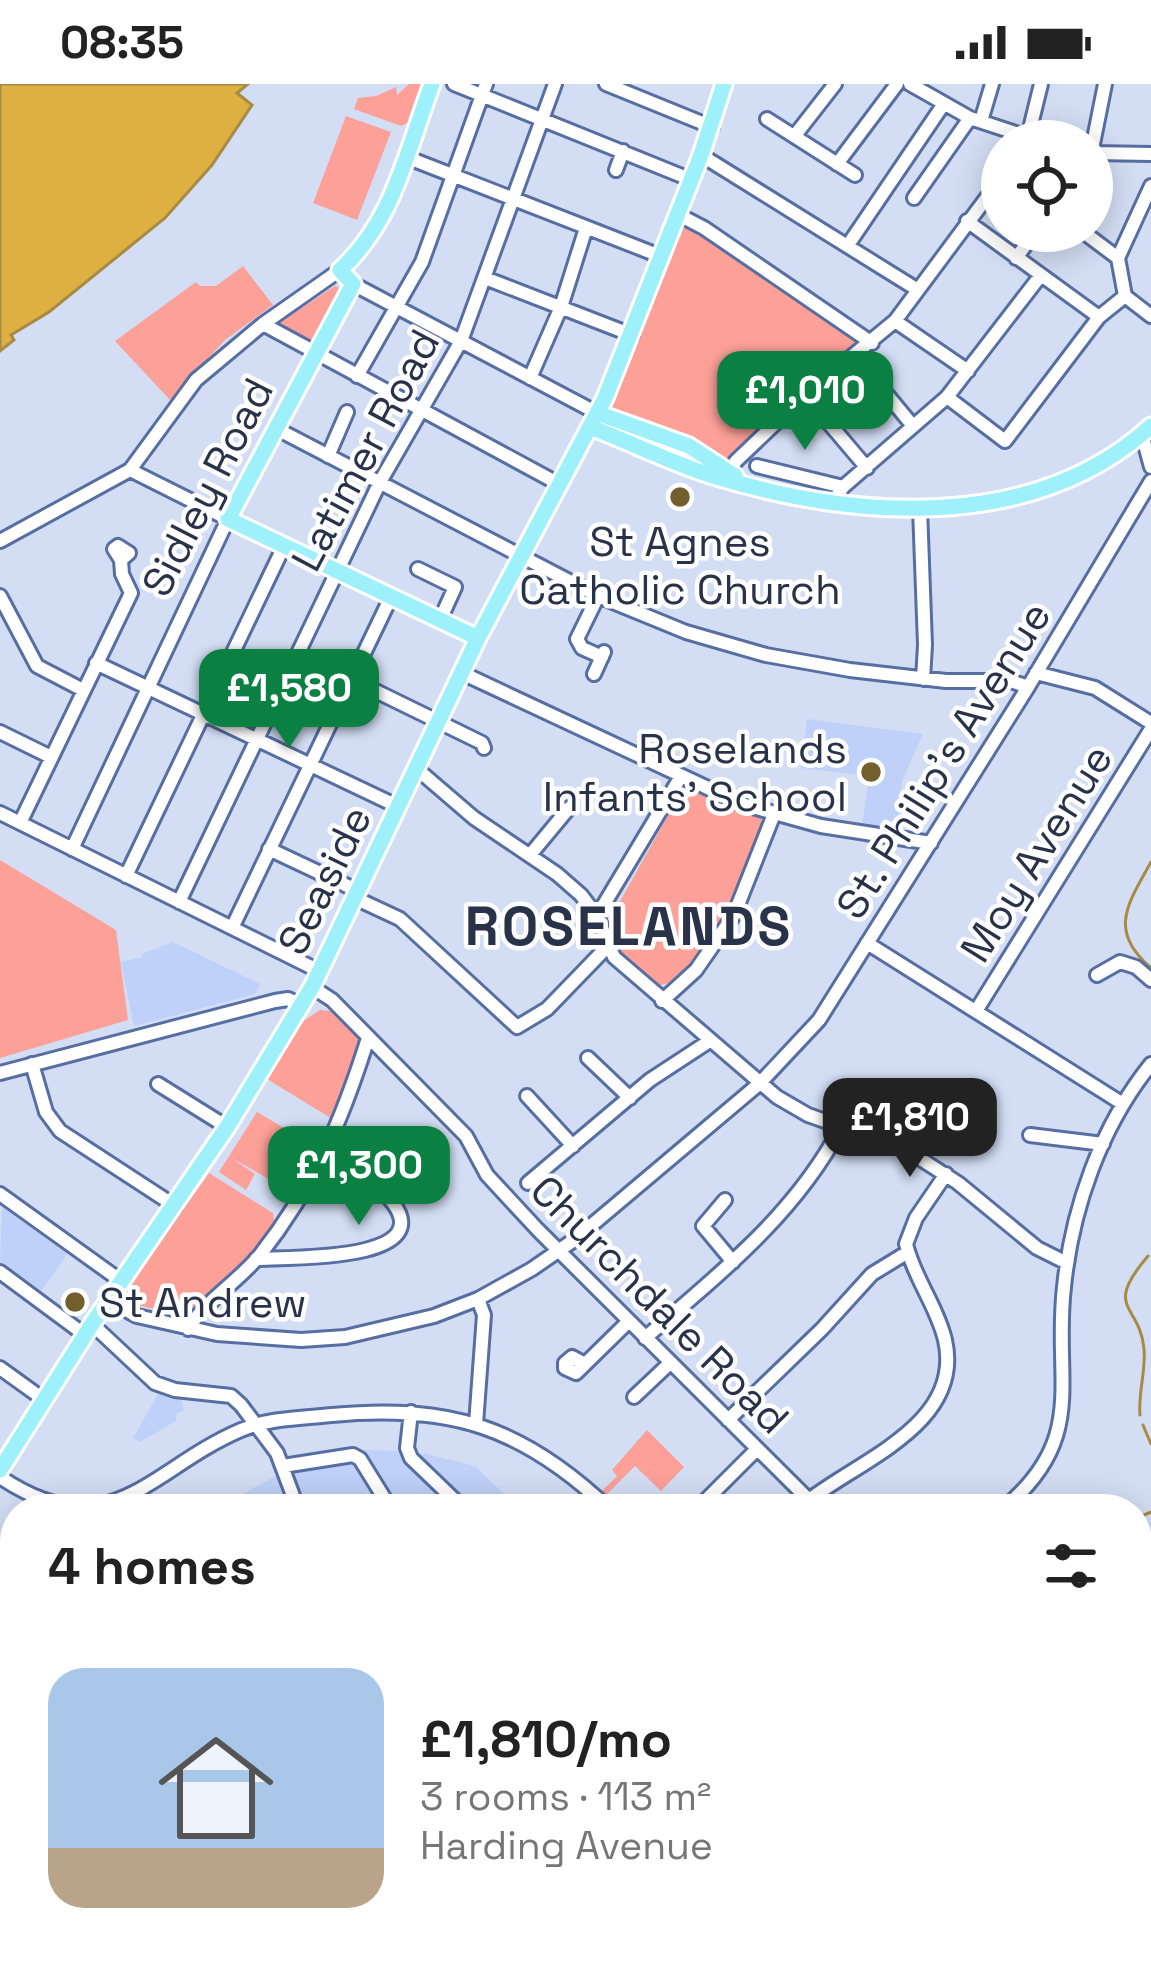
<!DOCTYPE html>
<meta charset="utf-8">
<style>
body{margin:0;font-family:"Space Grotesk",sans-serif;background:#f2f2f2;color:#222;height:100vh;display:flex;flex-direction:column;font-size:45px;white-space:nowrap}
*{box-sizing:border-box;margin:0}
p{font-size:39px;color:#767676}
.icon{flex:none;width:66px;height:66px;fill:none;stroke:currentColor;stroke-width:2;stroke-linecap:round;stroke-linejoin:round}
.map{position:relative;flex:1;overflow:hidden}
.drawer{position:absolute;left:0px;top:1410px;width:1152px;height:468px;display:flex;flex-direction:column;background:#fff;border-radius:48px 48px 0 0;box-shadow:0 6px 30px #0003}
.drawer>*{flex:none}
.tools{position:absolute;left:981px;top:36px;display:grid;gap:24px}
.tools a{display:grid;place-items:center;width:132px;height:132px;border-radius:50%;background:#fff;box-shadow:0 6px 30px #0003;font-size:60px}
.price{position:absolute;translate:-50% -102px;padding:0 27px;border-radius:24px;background:#0b8043;color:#fff;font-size:39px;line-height:78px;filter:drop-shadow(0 3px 6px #0008)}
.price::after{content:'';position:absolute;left:50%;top:72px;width:36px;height:27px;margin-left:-18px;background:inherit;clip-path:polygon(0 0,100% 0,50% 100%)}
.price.active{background:#222;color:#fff}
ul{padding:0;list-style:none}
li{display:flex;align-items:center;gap:36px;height:300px;padding:0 48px}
li span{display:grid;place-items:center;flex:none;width:336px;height:240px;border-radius:36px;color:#555}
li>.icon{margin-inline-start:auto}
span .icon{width:144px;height:144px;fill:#fffc;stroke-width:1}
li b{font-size:51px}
h2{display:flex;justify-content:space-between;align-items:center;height:144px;padding:0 48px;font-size:51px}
.status{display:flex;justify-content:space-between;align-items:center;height:84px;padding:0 60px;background:#fff;direction:ltr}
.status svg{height:33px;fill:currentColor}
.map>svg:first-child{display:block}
</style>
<div class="status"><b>08:35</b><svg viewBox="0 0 49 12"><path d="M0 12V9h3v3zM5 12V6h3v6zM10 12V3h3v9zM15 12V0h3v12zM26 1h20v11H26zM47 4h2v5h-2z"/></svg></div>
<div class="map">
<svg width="1151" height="1878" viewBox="0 0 1151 1878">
<rect width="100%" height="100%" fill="#d3def5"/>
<path fill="#bfd1f8" d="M807 635 923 650 902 697 898 746 862 742 869 692 801 684Z
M173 858 260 900 255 910 134 942 121 878 142 873V870Z
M2 1118 70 1166 39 1210 0 1183Z
M160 1307 181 1313 184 1327 177 1329 176 1337 140 1358 133 1354Z
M361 1366 404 1367 412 1381 423 1369 475 1382 520 1425H214L278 1391 273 1376Z
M15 1483V1626L0 1611V1486Z
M0 1659 15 1672V1863H290L315 1878H0Z
M379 1863H791V1878H397L377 1866Z"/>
<path fill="#fca098" d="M409 0H422L409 38 401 42 354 25 358 14 376 12 396 3 397 11Z
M346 32 391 48 357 136 313 119Z
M685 140 863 256 727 380 611 323Z
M243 182 273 221 225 256 170 316 115 257 196 198 200 202H216Z
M335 202 342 205 313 261 278 246 277 240Z
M688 705 761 733 763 742C747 785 710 895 660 901L617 866 609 837 681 708Z
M0 776 116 846 128 936 0 974Z
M320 926 331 927 360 953 337 1038 267 995 303 937Z
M257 1028 323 1067 295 1110 230 1073 255 1090 246 1106 219 1088Z
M209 1089 273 1129 275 1143 249 1174 182 1232 129 1219 124 1209Z
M647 1346 684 1383 661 1407 635 1382 606 1411 602 1407 617 1392 612 1386Z
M1151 1549V1878H791V1863H1137V1562Z"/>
<path fill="#deb041" stroke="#a78a43" stroke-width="3" d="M0 0H248L237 9 252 21 212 81 165 134 49 228 11 251 14 256 0 267Z"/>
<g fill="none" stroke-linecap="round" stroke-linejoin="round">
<path stroke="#a78a43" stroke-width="3" d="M1151 778C1127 821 1108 847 1151 884
M1140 1331C1138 1309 1146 1287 1144 1265 1140 1219 1102 1226 1148 1172
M1143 1341 1151 1360
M1137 1434 1151 1428"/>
<g stroke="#576ea2" stroke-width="18">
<path id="minor" d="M454 0 692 96
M606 0 712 43
M910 0 970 34 1040 57
M767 35 855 91
M981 37 992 0
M796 50 835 0
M1027 57 1041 0
M1092 65 1105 0
M1092 69 1151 70
M701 71 918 206
M406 73 660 172
M837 80 897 0
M616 86 623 67
M914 114 970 34
M679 131 704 144 872 259
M967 137 1099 233
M1082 147 1118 174
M848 161 943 21
M1016 174 1036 147
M485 194 632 251
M353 200 597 329
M1125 212 1118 174 1151 102
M1125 212 1151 232
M895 237 968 287
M263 240 559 400
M854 271 913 342
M357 292 422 178 486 0
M530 294 561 223 586 144
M805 311 867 384
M947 313 1005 357 1099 233 1125 212
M277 345 598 512 686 548 766 571 850 586 946 597H1011L1028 603
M1142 350 1151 383
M328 372 347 328
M757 382 843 403
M725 394 736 377 805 311 895 237 1002 93
M833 418 843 403 947 313 1041 191
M920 424 925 561 923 595
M0 457 130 386 196 296 263 240 340 186
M418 485 455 503 440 536
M0 512 37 582 83 606
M598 512 577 555 582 564 602 573
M96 579 399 723
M462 589 742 720 821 742 931 759
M1036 589 1095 604 1151 639
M594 590 604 568
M349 594 482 659 484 664
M0 648 51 673
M417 685 474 734 557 790 581 811 597 832 614 873 777 1013 808 1031 905 1065 958 1099 1037 1164 1067 1179
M0 729 319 887
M20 739 131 509 122 490 121 476 129 469 118 462 114 465 121 476
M72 765 228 435 130 386
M269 765 358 807
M530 771 569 724
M126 792 284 462
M355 814 400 835 517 943 547 925 607 863
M179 818 380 398 461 257 555 0
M597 832 680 694
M232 844 391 513
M867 859 1123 1020
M1097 891 1120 878 1136 883 1151 896
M312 903 332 916 466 1052 487 1091 538 1146 818 1425
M662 917 696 886 734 831 774 730
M976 927 1151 645
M588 974 630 1014
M32 980 46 1028 60 1047 175 1122
M0 989 275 917 288 915 301 921
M158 1000 227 1043
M527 1012 573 1062
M1030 1051 1103 1060
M528 1099 650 996 708 958
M0 1110 121 1197
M725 1116 703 1142 733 1178
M256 1175C283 1173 438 1179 393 1119 377 1098 350 1079 331 1060
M0 1188 85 1251
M108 1216 137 1232 217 1250 301 1256 345 1253 434 1232 478 1215 532 1185 574 1156 759 1000 819 936 1028 603 1151 397
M92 1240 155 1299 175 1306 231 1312 241 1321 277 1369 298 1425
M188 1245C207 1215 238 1198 260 1171 314 1102 342 1037 368 954
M645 1254C718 1191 795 1131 841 1043
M585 1280 572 1273 565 1279V1284L576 1289 629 1237
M0 1284 43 1315
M634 1313 670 1279
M411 1328 407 1364 411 1374 464 1425
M728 1336 822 1245 872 1190 908 1168
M476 1340 484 1231 478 1215
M283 1382 353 1371 360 1375 391 1425
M0 1393C110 1467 149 1385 241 1346 269 1334 303 1334 332 1331 450 1320 523 1343 609 1425
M809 1416C862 1375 964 1339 945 1256 937 1222 914 1194 906 1160L916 1134 946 1090
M697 1425 757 1365
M1003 1425C1089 1353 1053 1297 1064 1203 1072 1124 1101 1042 1151 980
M1137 1494 1151 1475
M0 1682 15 1693
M0 1827 15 1831
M62 1863 86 1878
M648 1863 660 1878"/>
</g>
<g stroke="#fff" stroke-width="21">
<path id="major" d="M432 0C407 66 394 137 340 186L353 200 228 435 478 554
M597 329 689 362 735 392
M590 343C630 358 669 378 710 391 852 435 1033 450 1151 342
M0 1386 92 1240 227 1043 312 903 478 554 605 314 701 71 724 0
M0 1631 15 1643
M0 1646 15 1658
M315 1863 342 1878
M343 1863 370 1878"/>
</g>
<use href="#minor" stroke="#fff" stroke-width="12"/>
<use href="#major" stroke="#9ef1fa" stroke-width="15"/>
</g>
<g fill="#735e2d" stroke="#fefefe" stroke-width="4.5">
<circle cx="680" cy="413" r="12"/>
<circle cx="871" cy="688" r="12"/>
<circle cx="75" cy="1218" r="12"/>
</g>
<g text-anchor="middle" stroke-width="9" stroke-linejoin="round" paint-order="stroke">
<g font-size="42" fill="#283249" stroke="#fefefe">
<text transform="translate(365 366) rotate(-62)" y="15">Latimer Road</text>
<text transform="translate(207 403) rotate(-63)" y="15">Sidley Road</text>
<text transform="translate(943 676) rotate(-58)" y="15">St. Philip's Avenue</text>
<text transform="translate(1036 769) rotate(-58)" y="15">Moy Avenue</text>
<text transform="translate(324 796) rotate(-64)" y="15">Seaside</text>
<text transform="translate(660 1220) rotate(45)" y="15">Churchdale Road</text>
</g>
<g font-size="42" fill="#283249" stroke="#fefefe">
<text x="680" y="472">St Agnes<tspan x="680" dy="48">Catholic Church</tspan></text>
<text x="847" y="679" text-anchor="end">Roselands<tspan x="847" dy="48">Infants' School</tspan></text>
<text x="99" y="1233" text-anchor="start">St Andrew</text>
</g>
<g font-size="54" font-weight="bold" letter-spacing="3" fill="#283249" stroke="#fefefe">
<text x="629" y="861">ROSELANDS</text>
</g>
</g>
</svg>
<div class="tools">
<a><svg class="icon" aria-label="locate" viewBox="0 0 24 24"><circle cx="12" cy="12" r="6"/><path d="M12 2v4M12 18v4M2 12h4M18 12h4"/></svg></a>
</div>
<b class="price" style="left:805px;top:369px">£1,010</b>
<b class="price" style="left:289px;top:667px">£1,580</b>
<b class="price active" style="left:910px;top:1096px">£1,810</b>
<b class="price" style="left:359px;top:1144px">£1,300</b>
<section class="drawer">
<h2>4 homes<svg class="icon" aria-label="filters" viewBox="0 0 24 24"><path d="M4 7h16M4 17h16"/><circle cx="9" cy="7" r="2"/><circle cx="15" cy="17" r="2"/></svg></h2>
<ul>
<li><span style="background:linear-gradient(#a9c7e8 75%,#b9a48a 0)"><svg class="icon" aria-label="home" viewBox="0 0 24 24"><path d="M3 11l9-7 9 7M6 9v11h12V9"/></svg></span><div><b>£1,810/mo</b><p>3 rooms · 113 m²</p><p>Harding Avenue</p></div></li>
</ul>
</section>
</div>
